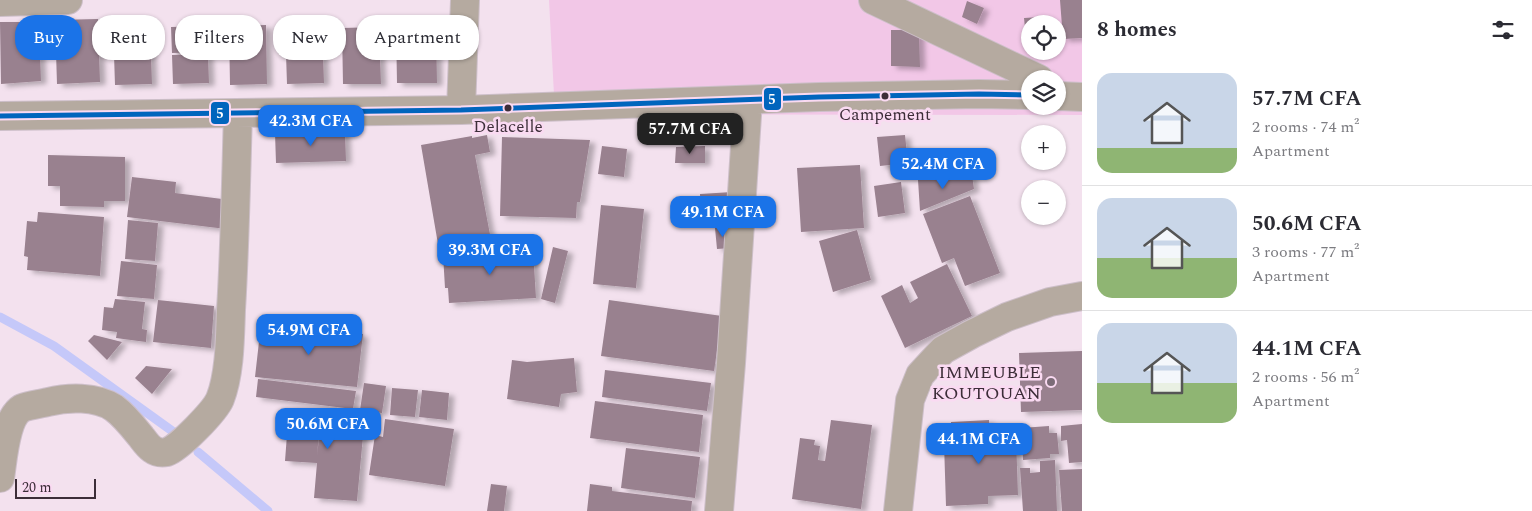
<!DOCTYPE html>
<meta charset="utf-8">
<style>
body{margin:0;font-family:Spectral,serif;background:#f2f2f3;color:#2b2b33;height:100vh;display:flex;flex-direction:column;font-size:19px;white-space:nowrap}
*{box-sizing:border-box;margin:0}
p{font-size:16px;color:#7c7c81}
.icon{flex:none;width:28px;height:28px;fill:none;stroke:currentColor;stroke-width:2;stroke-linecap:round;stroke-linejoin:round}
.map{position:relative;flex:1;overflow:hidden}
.side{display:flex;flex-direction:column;background:#fff;width:450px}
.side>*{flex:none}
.hud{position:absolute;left:15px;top:15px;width:475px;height:45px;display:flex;gap:10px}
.controls{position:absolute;left:1021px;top:15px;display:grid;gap:10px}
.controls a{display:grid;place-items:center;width:45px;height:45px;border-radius:50%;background:#fff;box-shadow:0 1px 4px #0004;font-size:25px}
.scale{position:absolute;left:15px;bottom:12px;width:81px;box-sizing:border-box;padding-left:5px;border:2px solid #3c2d38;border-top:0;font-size:14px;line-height:18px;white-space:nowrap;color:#3c2d38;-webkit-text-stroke:4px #fadaf2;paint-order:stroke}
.price{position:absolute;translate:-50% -42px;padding:0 11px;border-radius:10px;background:#1a73e8;color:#fff;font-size:16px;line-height:32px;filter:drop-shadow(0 1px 2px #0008)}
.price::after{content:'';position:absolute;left:50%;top:30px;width:15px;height:11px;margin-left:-8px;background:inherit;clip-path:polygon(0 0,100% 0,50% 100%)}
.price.active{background:#222;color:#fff}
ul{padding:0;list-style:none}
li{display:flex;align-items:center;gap:15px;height:125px;padding:0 15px}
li+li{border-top:1px solid #e1e1e2}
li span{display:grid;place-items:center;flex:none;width:140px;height:100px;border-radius:15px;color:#555}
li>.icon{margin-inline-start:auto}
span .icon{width:60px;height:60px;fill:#fffc;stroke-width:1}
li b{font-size:21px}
h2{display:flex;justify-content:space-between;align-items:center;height:60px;padding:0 15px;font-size:21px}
.pill{padding:0 18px;border-radius:20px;background:#fff;box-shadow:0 1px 4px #0004;font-size:18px;line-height:45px}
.pill.active{background:#1a73e8;color:#fff}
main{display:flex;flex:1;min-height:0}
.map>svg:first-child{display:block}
</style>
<main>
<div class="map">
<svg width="1082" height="511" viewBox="0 0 1082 511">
<defs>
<filter id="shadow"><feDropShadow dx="5.5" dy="3" stdDeviation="2.5" flood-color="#0004"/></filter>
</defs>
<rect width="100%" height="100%" fill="#f3e1ee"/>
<path fill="#f2c7e7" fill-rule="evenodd" d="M549 0H1082V115L555 114ZM1030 24H1058V51H1030ZM1030 79H1058V106H1030Z"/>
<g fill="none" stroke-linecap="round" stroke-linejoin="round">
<path stroke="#c5c8f9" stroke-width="9" d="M0 317 54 346 175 433
M198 452 268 511"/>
</g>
<path fill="#99818f" filter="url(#shadow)" d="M1060 0H1082V38L1063 39Z
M967 1 984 8 977 24 962 17Z
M1041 17 1042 24H1030V48H1027L1024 18Z
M98 19 100 82 57 84 55 20Z
M0 22H39L41 81 1 84Z
M150 23 152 84 115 85 113 24Z
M322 23 324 83 287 84 286 54H278L277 24Z
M266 25 267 84 230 85 229 26Z
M436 25 437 83H397L396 26Z
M209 26 210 52 172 53 171 27Z
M379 27 381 84H343L342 28Z
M891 30H919L920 67 891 66Z
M208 54 209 83 173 84 172 55Z
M345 131 346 161 276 163 275 133Z
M487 135 490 152 475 155 492 245 439 250 421 145 472 136V138Z
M905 135 908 163 880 166 877 137Z
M502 137 590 140 580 202H577L576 218 500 216Z
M602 146 627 149 624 177 598 174Z
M705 146V163H675L676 147Z
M48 155 125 157V201H104V207L60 206V186H48Z
M860 165 864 228 801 232 797 168Z
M972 175 974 189 920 211 918 180Z
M132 177 176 182 175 193 230 200 226 229 127 217Z
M901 182 905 213 878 217 874 186Z
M732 192 733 218 701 220 700 194Z
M970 196 1000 273 965 286 954 258 942 263 923 214Z
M601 205 644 209 636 288 593 284Z
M38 212 104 217 100 276 27 270 28 257 24 256 27 221 37 222Z
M128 220 158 223 155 261 125 259Z
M730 227 731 248 717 249 715 228Z
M857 230 871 280 833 292 819 241Z
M553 247 568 251 555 303 541 299Z
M533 249 536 298 449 303 448 288H445L443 254 487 253Z
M121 261 157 265 154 299 117 296Z
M947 264 972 316 905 348 881 296 902 285 910 303 918 298 910 282Z
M115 299 145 302 142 329 147 330 146 342 116 338 117 332 102 330 104 307 113 308Z
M158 300 214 306 211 348 153 342Z
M609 300 722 316 714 371 601 356Z
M261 324 363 334 357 387 255 377Z
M94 335 122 342 107 360 88 341Z
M1082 351V410L1021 412 1019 353Z
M574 358 577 392 561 394 559 407 507 399 512 360 527 362Z
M146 366 172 369 152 394 135 378Z
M605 370 711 383 707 411 602 397Z
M258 379 356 391 353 409 256 397Z
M364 383 386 386 382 413 360 410Z
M392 388 418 390 415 417 390 415Z
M422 390 449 393 447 420 419 417Z
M595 401 703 415 699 452 590 438Z
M289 408 321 411 317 456 322 411 365 415 357 501 314 498 317 463 285 461Z
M385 419 454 429 445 486 369 475 375 435 383 437Z
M831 420 872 425 861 509 792 499 800 438 815 440 814 445 820 446 818 460 825 461Z
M989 420 990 437 1016 436 1018 495 988 496V504L946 506 944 443H951V422Z
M1082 424V462L1069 463 1067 440 1061 441V426Z
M1049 426V433H1057L1059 454H1050V458L1023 460 1021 428Z
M626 448 700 457 695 498 621 488Z
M1055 460 1057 511H1023L1020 468H1030V473L1040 472V461Z
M1082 469V511H1062L1059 470Z
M491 484 507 486 504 511H487Z
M590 484 612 487V491L692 501 691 511H587Z"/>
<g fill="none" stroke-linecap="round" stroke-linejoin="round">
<g stroke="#cdbfc9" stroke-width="30">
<path id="minor" d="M873 0 1039 79
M0 2 68 0
M1058 96 1082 97
M461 110 465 0
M0 116 461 110 819 97 979 94 1030 95
M0 478C3 460 5 418 22 408 29 405 40 404 48 402 68 397 96 396 114 408 125 416 134 428 142 438 145 442 149 447 152 449 156 452 162 453 167 452 179 448 215 411 220 399 230 374 230 337 231 310 235 244 236 179 238 113
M719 511 731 363 748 100
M898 511 910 400 920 375 943 350 972 334 1007 317 1050 302 1082 296"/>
</g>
<use href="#minor" stroke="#b5aaa0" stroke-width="28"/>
<g stroke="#fadaf2" stroke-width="9">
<path id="bus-1" d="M0 116 461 110 819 97 979 94 1030 95"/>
</g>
<use href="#bus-1" stroke="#0065bd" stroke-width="5"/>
</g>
<g fill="#3c2d38" stroke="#fadaf2" stroke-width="2">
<circle cx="885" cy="96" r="4.5"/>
<circle cx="508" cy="108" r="4.5"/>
</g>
<circle fill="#7c6c78" stroke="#fadaf2" stroke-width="2" cx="1051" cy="382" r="5"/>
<g text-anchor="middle" stroke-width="5" stroke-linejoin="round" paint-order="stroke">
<g font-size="17" fill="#3c2d38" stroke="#fadaf2">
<text x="885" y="120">Campement</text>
<text x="508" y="132">Delacelle</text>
</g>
<g font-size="18" fill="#3c2d38" stroke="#fadaf2" text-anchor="end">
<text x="1041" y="378">IMMEUBLE<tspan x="1041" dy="21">KOUTOUAN</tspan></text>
</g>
</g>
<g stroke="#fadaf2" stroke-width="2">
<rect x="763" y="87" width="19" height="24" rx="5" fill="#0065bd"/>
<rect x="210" y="101" width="20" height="24" rx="5" fill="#0065bd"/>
</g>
<g font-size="14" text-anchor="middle" font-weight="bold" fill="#fff">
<text x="772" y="104">5</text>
<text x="220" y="118">5</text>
</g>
</svg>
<div class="controls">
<a><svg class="icon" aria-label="locate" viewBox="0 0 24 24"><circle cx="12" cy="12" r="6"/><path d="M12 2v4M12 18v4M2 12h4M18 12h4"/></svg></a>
<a><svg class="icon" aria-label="layers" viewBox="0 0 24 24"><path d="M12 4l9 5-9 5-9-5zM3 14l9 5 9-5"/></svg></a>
<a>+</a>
<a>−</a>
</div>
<div class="scale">20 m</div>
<b class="price" style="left:311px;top:147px">42.3M CFA</b>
<b class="price active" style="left:690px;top:155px">57.7M CFA</b>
<b class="price" style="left:943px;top:190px">52.4M CFA</b>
<b class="price" style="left:723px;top:238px">49.1M CFA</b>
<b class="price" style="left:490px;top:276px">39.3M CFA</b>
<b class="price" style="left:309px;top:356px">54.9M CFA</b>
<b class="price" style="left:328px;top:450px">50.6M CFA</b>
<b class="price" style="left:979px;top:465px">44.1M CFA</b>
<div class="hud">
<a class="pill active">Buy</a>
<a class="pill">Rent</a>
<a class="pill">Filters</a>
<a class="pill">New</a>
<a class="pill">Apartment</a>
</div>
</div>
<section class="side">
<h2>8 homes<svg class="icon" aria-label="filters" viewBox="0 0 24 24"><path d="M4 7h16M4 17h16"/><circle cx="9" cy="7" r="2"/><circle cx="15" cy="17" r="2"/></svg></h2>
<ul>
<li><span style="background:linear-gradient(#c9d6e8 75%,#8fb573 0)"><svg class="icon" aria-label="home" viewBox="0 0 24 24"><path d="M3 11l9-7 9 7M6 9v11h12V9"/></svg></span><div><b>57.7M CFA</b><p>2 rooms · 74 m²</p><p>Apartment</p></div></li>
<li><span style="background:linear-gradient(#c9d6e8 60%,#8fb573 0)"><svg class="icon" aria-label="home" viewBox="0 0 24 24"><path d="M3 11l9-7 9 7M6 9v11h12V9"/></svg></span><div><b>50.6M CFA</b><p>3 rooms · 77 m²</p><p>Apartment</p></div></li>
<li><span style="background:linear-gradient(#c9d6e8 60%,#8fb573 0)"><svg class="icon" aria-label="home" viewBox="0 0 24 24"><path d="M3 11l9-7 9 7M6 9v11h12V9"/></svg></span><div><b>44.1M CFA</b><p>2 rooms · 56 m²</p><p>Apartment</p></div></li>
</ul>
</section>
</main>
